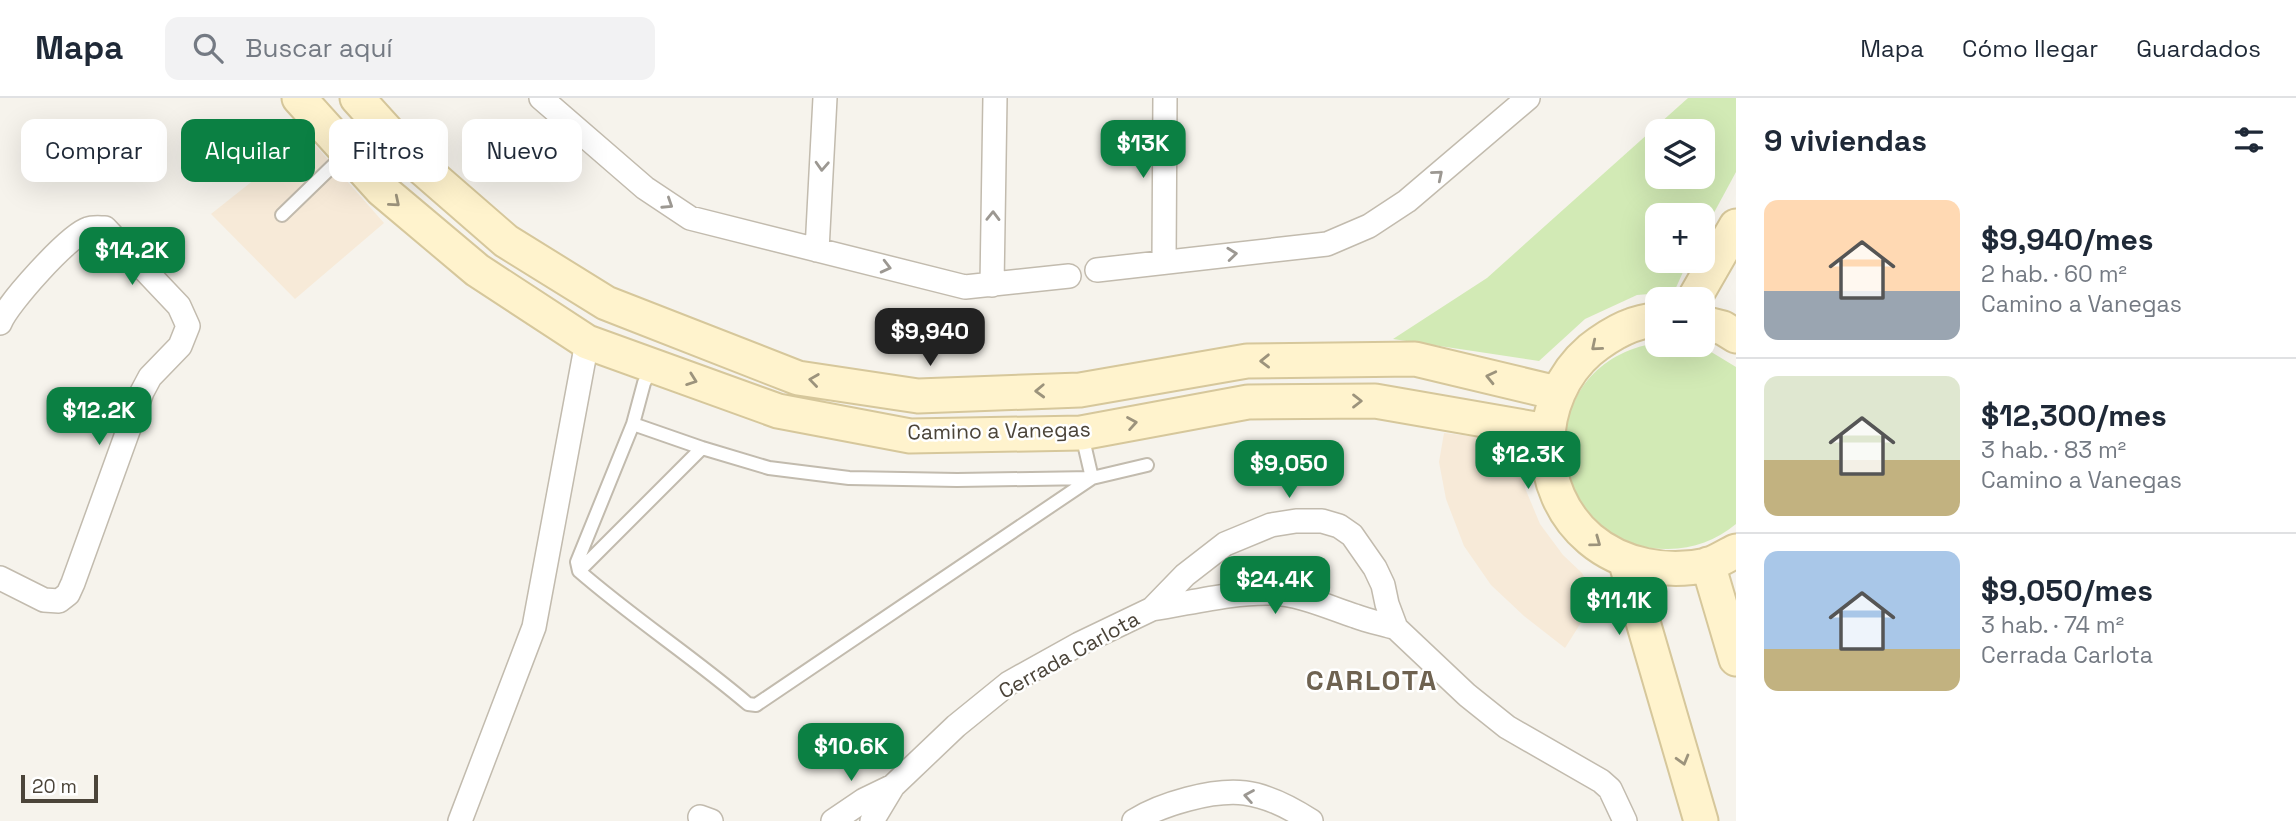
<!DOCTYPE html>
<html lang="es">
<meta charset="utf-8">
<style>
body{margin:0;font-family:"Space Grotesk",sans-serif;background:#f2f2f3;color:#1f2937;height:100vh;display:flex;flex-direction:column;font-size:26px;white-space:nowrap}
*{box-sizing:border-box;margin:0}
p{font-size:23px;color:#747a83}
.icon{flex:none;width:38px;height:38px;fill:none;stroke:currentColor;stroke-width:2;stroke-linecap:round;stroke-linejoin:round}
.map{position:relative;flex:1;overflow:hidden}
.details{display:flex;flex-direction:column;background:#fff;width:560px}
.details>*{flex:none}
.guide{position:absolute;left:21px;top:21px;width:665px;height:63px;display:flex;gap:14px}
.fabs{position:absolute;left:1645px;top:21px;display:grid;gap:14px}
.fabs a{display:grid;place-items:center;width:70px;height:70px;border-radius:14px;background:#fff;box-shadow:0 7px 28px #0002;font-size:35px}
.scale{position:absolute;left:21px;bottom:18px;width:77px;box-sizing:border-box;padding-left:7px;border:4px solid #4b4439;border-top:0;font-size:19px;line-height:24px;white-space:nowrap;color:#4b4439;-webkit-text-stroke:5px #fff;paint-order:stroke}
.price{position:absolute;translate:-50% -60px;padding:0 16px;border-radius:14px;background:#0b8043;color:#fff;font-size:23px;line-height:46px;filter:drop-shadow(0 2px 4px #0008)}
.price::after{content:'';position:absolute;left:50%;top:42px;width:21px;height:16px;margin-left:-10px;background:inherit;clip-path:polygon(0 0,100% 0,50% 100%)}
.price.active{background:#222;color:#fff}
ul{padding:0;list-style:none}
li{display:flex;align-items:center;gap:21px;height:175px;padding:0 28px}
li+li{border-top:2px solid #e0e1e3}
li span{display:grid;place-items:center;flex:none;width:196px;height:140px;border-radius:14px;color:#555}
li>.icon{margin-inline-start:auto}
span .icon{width:84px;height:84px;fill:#fffc;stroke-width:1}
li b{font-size:30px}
h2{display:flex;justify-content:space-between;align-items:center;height:84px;padding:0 28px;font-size:30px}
.chip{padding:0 24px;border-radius:14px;background:#fff;box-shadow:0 7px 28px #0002;font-size:24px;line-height:63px}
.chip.active{background:#0b8043;color:#fff}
header{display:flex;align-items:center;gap:42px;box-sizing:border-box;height:98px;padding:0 35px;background:#fff;border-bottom:2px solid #e0e1e3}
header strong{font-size:33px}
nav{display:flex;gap:38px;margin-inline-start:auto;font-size:24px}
.search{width:490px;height:63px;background:#f2f2f3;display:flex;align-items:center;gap:18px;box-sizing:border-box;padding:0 24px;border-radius:14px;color:#747a83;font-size:26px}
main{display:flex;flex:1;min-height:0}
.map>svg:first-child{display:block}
</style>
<header>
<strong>Mapa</strong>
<div class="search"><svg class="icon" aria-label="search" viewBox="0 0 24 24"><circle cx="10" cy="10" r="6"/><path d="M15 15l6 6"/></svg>Buscar aquí</div>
<nav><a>Mapa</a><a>Cómo llegar</a><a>Guardados</a></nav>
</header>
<main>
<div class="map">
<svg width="1736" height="723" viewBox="0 0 1736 723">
<rect width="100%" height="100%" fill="#f6f3ec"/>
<path fill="#f7ead8" d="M308 39 384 125 295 201 211 116Z
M1444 335 1487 340 1522 348 1525 390 1540 426 1563 457 1582 475 1596 501 1565 550 1524 518 1491 487 1464 448 1446 401 1439 364Z"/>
<path fill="#d2eab5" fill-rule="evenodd" d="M1688 0H1736V74L1703 135V117H1657V163H1688L1674 194 1637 197 1585 221 1539 263 1393 241 1487 180ZM1657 33H1703V79H1657Z
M1657 245 1703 249 1736 269V426C1716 442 1694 451 1668 451 1542 453 1524 265 1657 245Z"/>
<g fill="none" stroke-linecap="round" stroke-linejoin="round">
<g stroke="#c2bbae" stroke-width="16">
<path id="lane" d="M282 117 347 54
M653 268 644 285 633 326 702 350 769 370 849 380 957 382 1092 380 1147 367
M633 326 577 464 579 473C633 520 693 559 748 606L756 607 1092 380 1082 337
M579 473 702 350"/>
</g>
<g stroke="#c2bbae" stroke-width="26">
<path id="street" d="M541 0 645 90 690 120 965 189 1069 178
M817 152 825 0
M1164 164 1165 0
M1097 172 1327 146 1369 128 1407 103 1528 0
M992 187 995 0
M0 225C7 206 69 137 88 131 93 129 100 130 105 130L179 208 188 228 180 248 150 279 142 294 73 485 68 496 59 503 44 502 0 480
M1152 511C1191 505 1232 494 1271 495 1300 496 1328 509 1355 518 1368 523 1383 526 1396 530
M700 719 711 723
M460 723 534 529 587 244
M833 723 864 702 893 688
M872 723 893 688 956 628 1009 585 1079 546 1152 511 1185 477 1225 446 1271 427 1296 423H1322L1339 428 1352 437 1375 470 1383 487 1387 506 1396 530 1467 597 1507 629 1601 683 1610 691 1625 723
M1134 723C1161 706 1213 691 1245 695 1269 698 1291 710 1311 723"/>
</g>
<g stroke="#d6c79b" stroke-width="37">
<path id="secondary" d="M299 0 382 92 477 172 587 244 778 313 910 338 1081 335 1248 304 1375 303 1547 333
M357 0 414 63 506 143 606 205 798 280 918 298 1080 292 1247 263 1415 261 1557 295
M1694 201 1736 128
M1657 222C1632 223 1610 236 1590 252 1534 300 1533 393 1590 441 1622 468 1668 476 1707 467 1717 464 1727 457 1736 453
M1703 225 1723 230 1736 238
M1625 462 1701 723
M1708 466 1736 561"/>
</g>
<use href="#lane" stroke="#fff" stroke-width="12"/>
<use href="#street" stroke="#fff" stroke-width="23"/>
<use href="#secondary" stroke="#fff3cd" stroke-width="33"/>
</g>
<defs><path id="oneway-chevron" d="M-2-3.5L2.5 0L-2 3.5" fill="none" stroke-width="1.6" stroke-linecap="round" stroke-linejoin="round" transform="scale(1.75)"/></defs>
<g stroke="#9c9892">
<use href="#oneway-chevron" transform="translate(822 68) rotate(93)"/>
<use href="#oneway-chevron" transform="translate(1438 77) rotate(-40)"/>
<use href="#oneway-chevron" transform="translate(668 106) rotate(33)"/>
<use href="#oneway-chevron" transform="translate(993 118) rotate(-89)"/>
<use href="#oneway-chevron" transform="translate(1232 156) rotate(-6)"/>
<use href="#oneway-chevron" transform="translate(886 169) rotate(14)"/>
<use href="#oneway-chevron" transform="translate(1249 698) rotate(-170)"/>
</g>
<g stroke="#9c937c">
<use href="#oneway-chevron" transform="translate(395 104) rotate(40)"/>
<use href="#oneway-chevron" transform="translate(1596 248) rotate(140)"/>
<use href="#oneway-chevron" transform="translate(1265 263) rotate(179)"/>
<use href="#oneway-chevron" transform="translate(1491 279) rotate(-167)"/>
<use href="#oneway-chevron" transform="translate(692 282) rotate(20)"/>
<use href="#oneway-chevron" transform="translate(814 282) rotate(-172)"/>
<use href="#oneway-chevron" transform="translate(1040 293) rotate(178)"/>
<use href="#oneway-chevron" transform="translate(1357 303)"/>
<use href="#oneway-chevron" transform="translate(1132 325) rotate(-10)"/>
<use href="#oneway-chevron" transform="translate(1596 444) rotate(36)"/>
<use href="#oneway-chevron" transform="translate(1683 662) rotate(74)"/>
</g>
<g text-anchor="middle" stroke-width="5" stroke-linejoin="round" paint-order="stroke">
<g font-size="21" fill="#4b4439" stroke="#fff">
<text transform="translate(999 333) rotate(-1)" y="7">Camino a Vanegas</text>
<text transform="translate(1069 557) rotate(-29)" y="7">Cerrada Carlota</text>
</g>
<g font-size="28" font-weight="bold" letter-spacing="2" fill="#6e6250" stroke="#fff">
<text x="1372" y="592">CARLOTA</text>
</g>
</g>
</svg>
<div class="fabs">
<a><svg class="icon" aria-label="layers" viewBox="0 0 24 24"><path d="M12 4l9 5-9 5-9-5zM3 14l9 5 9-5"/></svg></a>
<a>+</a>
<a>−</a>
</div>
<div class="scale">20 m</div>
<b class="price" style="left:1143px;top:82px">$13K</b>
<b class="price" style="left:132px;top:189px">$14.2K</b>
<b class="price active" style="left:930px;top:270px">$9,940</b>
<b class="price" style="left:99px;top:349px">$12.2K</b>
<b class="price" style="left:1528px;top:393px">$12.3K</b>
<b class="price" style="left:1289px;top:402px">$9,050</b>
<b class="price" style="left:1275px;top:518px">$24.4K</b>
<b class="price" style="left:1619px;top:539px">$11.1K</b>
<b class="price" style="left:851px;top:685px">$10.6K</b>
<div class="guide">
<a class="chip">Comprar</a>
<a class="chip active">Alquilar</a>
<a class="chip">Filtros</a>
<a class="chip">Nuevo</a>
</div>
</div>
<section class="details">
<h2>9 viviendas<svg class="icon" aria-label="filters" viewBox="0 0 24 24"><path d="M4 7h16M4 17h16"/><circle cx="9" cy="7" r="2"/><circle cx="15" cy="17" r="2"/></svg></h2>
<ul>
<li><span style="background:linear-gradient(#ffd9b3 65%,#9aa5b1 0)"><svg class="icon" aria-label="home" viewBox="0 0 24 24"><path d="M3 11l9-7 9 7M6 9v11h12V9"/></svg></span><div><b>$9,940/mes</b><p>2 hab. · 60 m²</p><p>Camino a Vanegas</p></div></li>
<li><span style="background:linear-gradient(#dfe7d0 60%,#c2b280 0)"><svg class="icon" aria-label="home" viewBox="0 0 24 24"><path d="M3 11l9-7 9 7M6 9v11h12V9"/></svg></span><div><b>$12,300/mes</b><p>3 hab. · 83 m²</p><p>Camino a Vanegas</p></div></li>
<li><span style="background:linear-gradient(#a9c7e8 70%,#c2b280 0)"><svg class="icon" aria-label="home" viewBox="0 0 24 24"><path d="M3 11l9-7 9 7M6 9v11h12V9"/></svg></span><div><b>$9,050/mes</b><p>3 hab. · 74 m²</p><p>Cerrada Carlota</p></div></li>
</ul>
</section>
</main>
